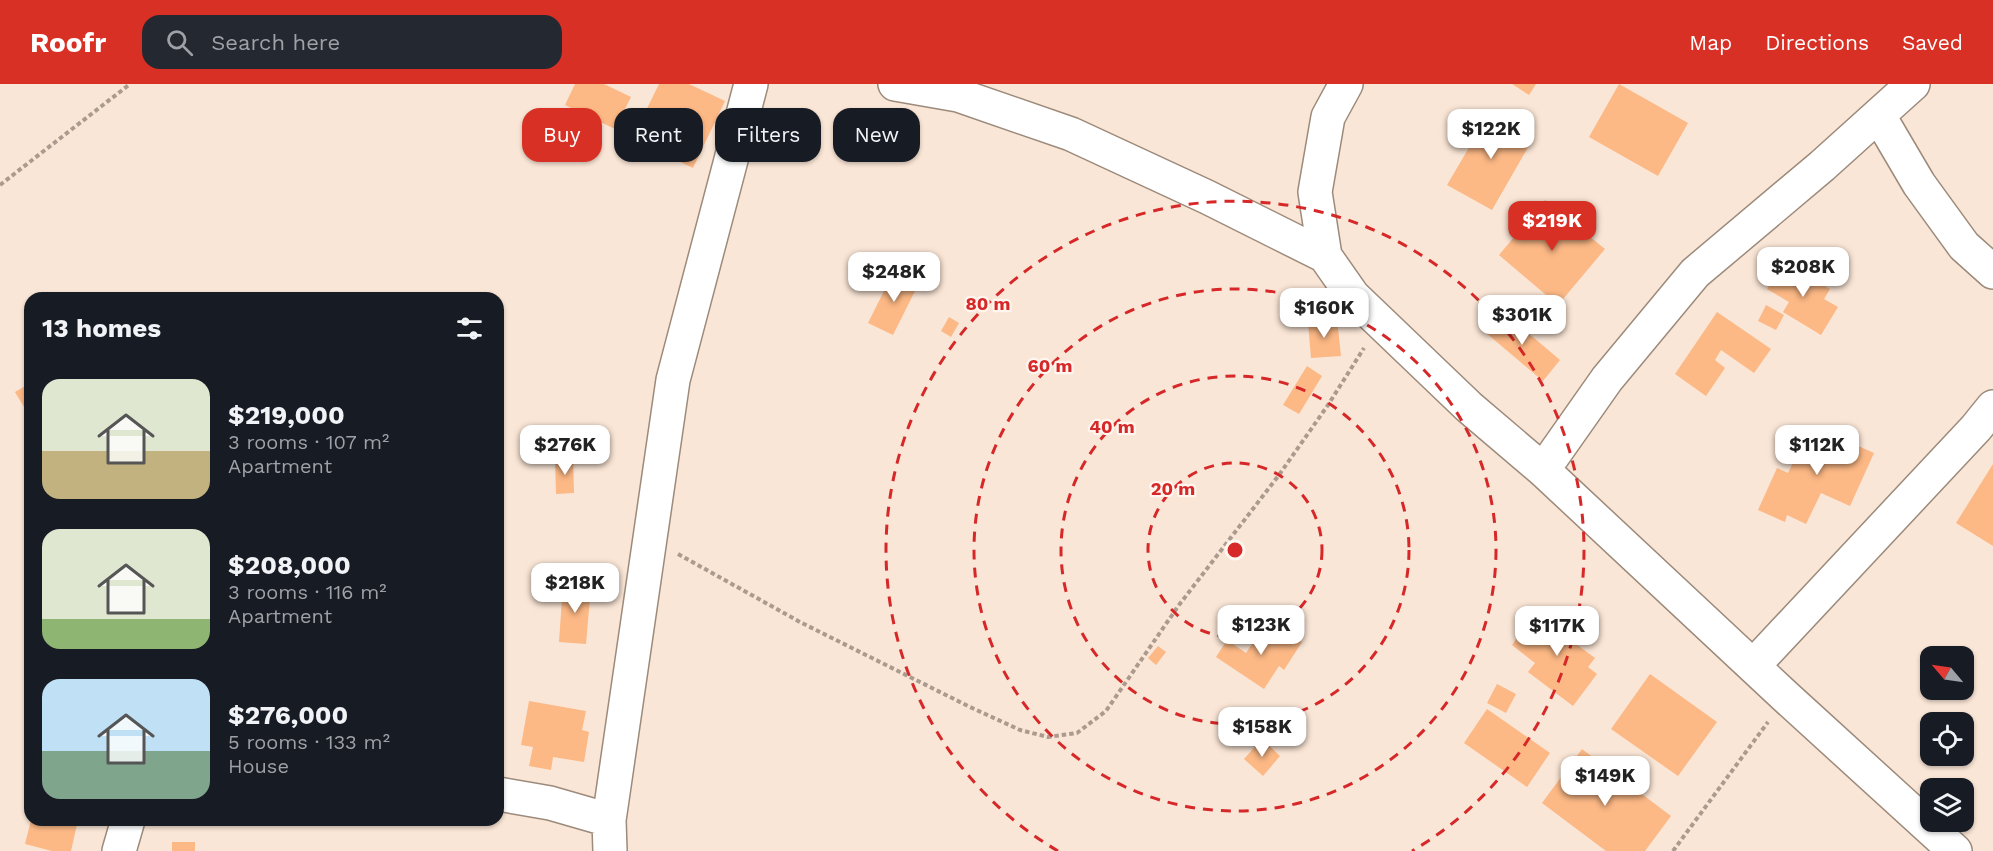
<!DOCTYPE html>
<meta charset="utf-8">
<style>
body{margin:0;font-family:"Work Sans",sans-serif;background:#242831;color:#f1f3f6;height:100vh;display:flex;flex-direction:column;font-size:22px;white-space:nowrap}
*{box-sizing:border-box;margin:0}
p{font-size:20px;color:#9ea1a6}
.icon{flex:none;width:33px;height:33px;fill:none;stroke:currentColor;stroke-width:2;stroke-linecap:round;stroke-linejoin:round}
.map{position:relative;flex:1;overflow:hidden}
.side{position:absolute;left:24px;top:208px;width:480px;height:534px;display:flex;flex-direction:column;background:#171b24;border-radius:18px;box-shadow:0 2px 4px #0004}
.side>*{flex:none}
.hud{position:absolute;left:522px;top:24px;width:570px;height:54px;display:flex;gap:12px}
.needle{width:39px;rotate:299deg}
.buttons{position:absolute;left:1920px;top:562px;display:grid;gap:12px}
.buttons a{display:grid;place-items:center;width:54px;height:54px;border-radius:12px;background:#171b24;box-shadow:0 2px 4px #0004;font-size:30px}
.price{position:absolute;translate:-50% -51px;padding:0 14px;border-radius:12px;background:#fff;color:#222;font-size:20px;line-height:39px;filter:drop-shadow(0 2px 3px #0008)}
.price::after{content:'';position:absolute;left:50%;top:36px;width:18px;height:14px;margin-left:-9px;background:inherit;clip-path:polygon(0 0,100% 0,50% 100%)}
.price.current{background:#d93025;color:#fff}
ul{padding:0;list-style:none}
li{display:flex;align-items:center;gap:18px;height:150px;padding:0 18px}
li span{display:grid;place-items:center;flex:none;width:168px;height:120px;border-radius:18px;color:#555}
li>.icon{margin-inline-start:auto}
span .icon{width:72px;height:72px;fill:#fffc;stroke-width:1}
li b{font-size:26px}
h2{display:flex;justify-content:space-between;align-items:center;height:72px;padding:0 18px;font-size:26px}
.chip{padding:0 21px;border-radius:18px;background:#171b24;box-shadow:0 2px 4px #0004;font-size:21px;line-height:54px}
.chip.current{background:#d93025;color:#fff}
header{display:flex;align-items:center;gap:36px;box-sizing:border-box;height:84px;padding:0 30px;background:#d93025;color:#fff}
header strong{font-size:28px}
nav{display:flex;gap:33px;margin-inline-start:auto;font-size:21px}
.search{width:420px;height:54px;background:#242831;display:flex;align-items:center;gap:15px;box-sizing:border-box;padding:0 21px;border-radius:18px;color:#9ea1a6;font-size:22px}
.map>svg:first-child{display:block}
</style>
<header>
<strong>Roofr</strong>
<div class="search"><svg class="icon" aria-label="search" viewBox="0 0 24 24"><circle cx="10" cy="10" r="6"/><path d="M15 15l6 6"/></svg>Search here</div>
<nav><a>Map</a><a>Directions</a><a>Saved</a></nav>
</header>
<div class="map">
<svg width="1993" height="767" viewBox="0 0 1993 767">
<rect width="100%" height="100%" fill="#fae6d6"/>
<path fill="#fcb885" d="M575 0H604L631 13 615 45 565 21Z
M659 0H689L725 17 693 84 632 55Z
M1512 0H1536L1529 11Z
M1619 0 1688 39 1658 92 1589 53Z
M1491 26 1535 51 1492 126 1447 101Z
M1545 116 1605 165 1558 221 1499 171Z
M1784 177 1830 205 1824 215 1838 223 1821 251 1783 228 1789 218 1767 205Z
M894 187 919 199 893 251 868 239Z
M1766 221 1784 231 1776 246 1758 237Z
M1502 227 1560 276 1543 297 1485 248Z
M1717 228 1771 265 1754 289 1721 266 1715 276 1725 284 1706 312 1675 290Z
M949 233 959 239 951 253 941 247Z
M1337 235 1341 272 1311 274 1308 238Z
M1307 282 1322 292 1299 330 1283 321Z
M30 299V333L15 308Z
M1811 341 1874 369 1850 422 1821 409 1806 440 1787 431 1785 438 1758 426 1777 384 1788 389Z
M573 373 574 409 556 410 555 374Z
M1993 380V462L1956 439Z
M563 500 591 502 586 560 559 558Z
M1535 529 1551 540 1557 532 1582 551 1576 560 1595 574 1588 583 1597 590 1573 622 1528 588 1535 579 1512 561Z
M1264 542 1279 552 1284 546 1302 558 1284 586 1279 582 1264 605 1216 573 1227 556 1246 569Z
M1158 562 1166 568 1156 581 1148 574Z
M1650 590 1717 638 1678 692 1611 645Z
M1497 600 1516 610 1506 629 1487 619Z
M529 617 586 627 582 646 589 648 584 678 553 673 551 686 529 682 533 663 521 661Z
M1487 625 1550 669 1527 703 1464 659Z
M1262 655 1280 672 1263 692 1244 675Z
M1582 665 1671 732 1645 767H1606L1542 719Z
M31 736H78L71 767H52L25 760Z
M172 758H195V767H172Z"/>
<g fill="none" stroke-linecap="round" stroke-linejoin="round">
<g stroke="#9c8a7b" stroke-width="36">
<path id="minor" d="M895 0 958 11 1071 50 1207 113 1325 172
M1346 0 1328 33 1315 108 1325 172 1353 212 1469 323 1543 386 1786 613 1955 767
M1879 32 1919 100 1964 162 1993 188
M1543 386 1607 295 1695 189 1822 82 1913 0
M1753 582 1976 344 1993 323
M498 710 550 719 609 736
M119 767 128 736
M610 767 609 736 673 296 751 0"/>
</g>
<path stroke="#ab9b8f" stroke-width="4" stroke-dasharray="4.5 3" stroke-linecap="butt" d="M0 101 130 0
M678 470 800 538 970 623 1020 646 1048 653 1077 649 1106 627 1179 521 1279 391 1328 321 1364 264
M1673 767 1768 638"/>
<use href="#minor" stroke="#fff" stroke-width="33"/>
</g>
<g fill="none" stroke="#d62828" stroke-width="3" stroke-dasharray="10 8">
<circle cx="1235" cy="466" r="87"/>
<circle cx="1235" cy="466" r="174"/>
<circle cx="1235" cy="466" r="261"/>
<path d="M1058 767A349 349 0 1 1 1412 767"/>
</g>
<circle cx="1235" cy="466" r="9" fill="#d62828" stroke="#fef6ef" stroke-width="3"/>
<g font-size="18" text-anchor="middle" font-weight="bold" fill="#d62828" stroke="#fef6ef" stroke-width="4.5" stroke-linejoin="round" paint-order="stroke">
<text x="988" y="226">80 m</text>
<text x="1050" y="288">60 m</text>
<text x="1112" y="349">40 m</text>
<text x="1173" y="411">20 m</text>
</g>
</svg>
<div class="buttons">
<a><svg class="needle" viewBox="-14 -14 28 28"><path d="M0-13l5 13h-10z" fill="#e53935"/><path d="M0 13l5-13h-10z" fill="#9ea1a6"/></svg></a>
<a><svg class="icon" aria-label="locate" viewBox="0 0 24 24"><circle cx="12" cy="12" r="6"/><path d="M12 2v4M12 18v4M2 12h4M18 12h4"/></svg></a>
<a><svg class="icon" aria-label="layers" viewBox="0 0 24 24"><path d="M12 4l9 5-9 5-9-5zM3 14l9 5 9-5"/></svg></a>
</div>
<b class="price" style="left:1491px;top:76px">$122K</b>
<b class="price current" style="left:1552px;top:168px">$219K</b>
<b class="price" style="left:1803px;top:214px">$208K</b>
<b class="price" style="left:894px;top:219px">$248K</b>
<b class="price" style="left:1324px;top:255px">$160K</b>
<b class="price" style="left:1522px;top:262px">$301K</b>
<b class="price" style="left:565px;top:392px">$276K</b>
<b class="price" style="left:1817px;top:392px">$112K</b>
<b class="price" style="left:575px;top:530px">$218K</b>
<b class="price" style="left:1261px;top:572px">$123K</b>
<b class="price" style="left:1557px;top:573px">$117K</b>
<b class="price" style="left:1262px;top:674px">$158K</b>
<b class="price" style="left:1605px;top:723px">$149K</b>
<div class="hud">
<a class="chip current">Buy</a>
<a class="chip">Rent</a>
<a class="chip">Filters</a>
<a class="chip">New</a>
</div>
<section class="side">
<h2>13 homes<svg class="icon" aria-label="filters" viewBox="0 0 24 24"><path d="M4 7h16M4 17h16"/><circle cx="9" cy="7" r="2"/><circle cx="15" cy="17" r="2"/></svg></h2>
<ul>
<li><span style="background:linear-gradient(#dfe7d0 60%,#c2b280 0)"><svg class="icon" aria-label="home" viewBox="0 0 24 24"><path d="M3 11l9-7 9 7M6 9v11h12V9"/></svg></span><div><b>$219,000</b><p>3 rooms · 107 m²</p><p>Apartment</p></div></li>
<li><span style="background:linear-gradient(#dfe7d0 75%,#8fb573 0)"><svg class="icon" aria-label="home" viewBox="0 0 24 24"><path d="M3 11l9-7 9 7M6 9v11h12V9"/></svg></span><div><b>$208,000</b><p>3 rooms · 116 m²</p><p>Apartment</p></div></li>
<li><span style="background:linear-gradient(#bfe0f5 60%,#7fa58c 0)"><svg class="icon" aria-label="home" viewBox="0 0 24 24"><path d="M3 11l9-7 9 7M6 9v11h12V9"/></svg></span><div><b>$276,000</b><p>5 rooms · 133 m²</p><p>House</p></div></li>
</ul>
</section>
</div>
